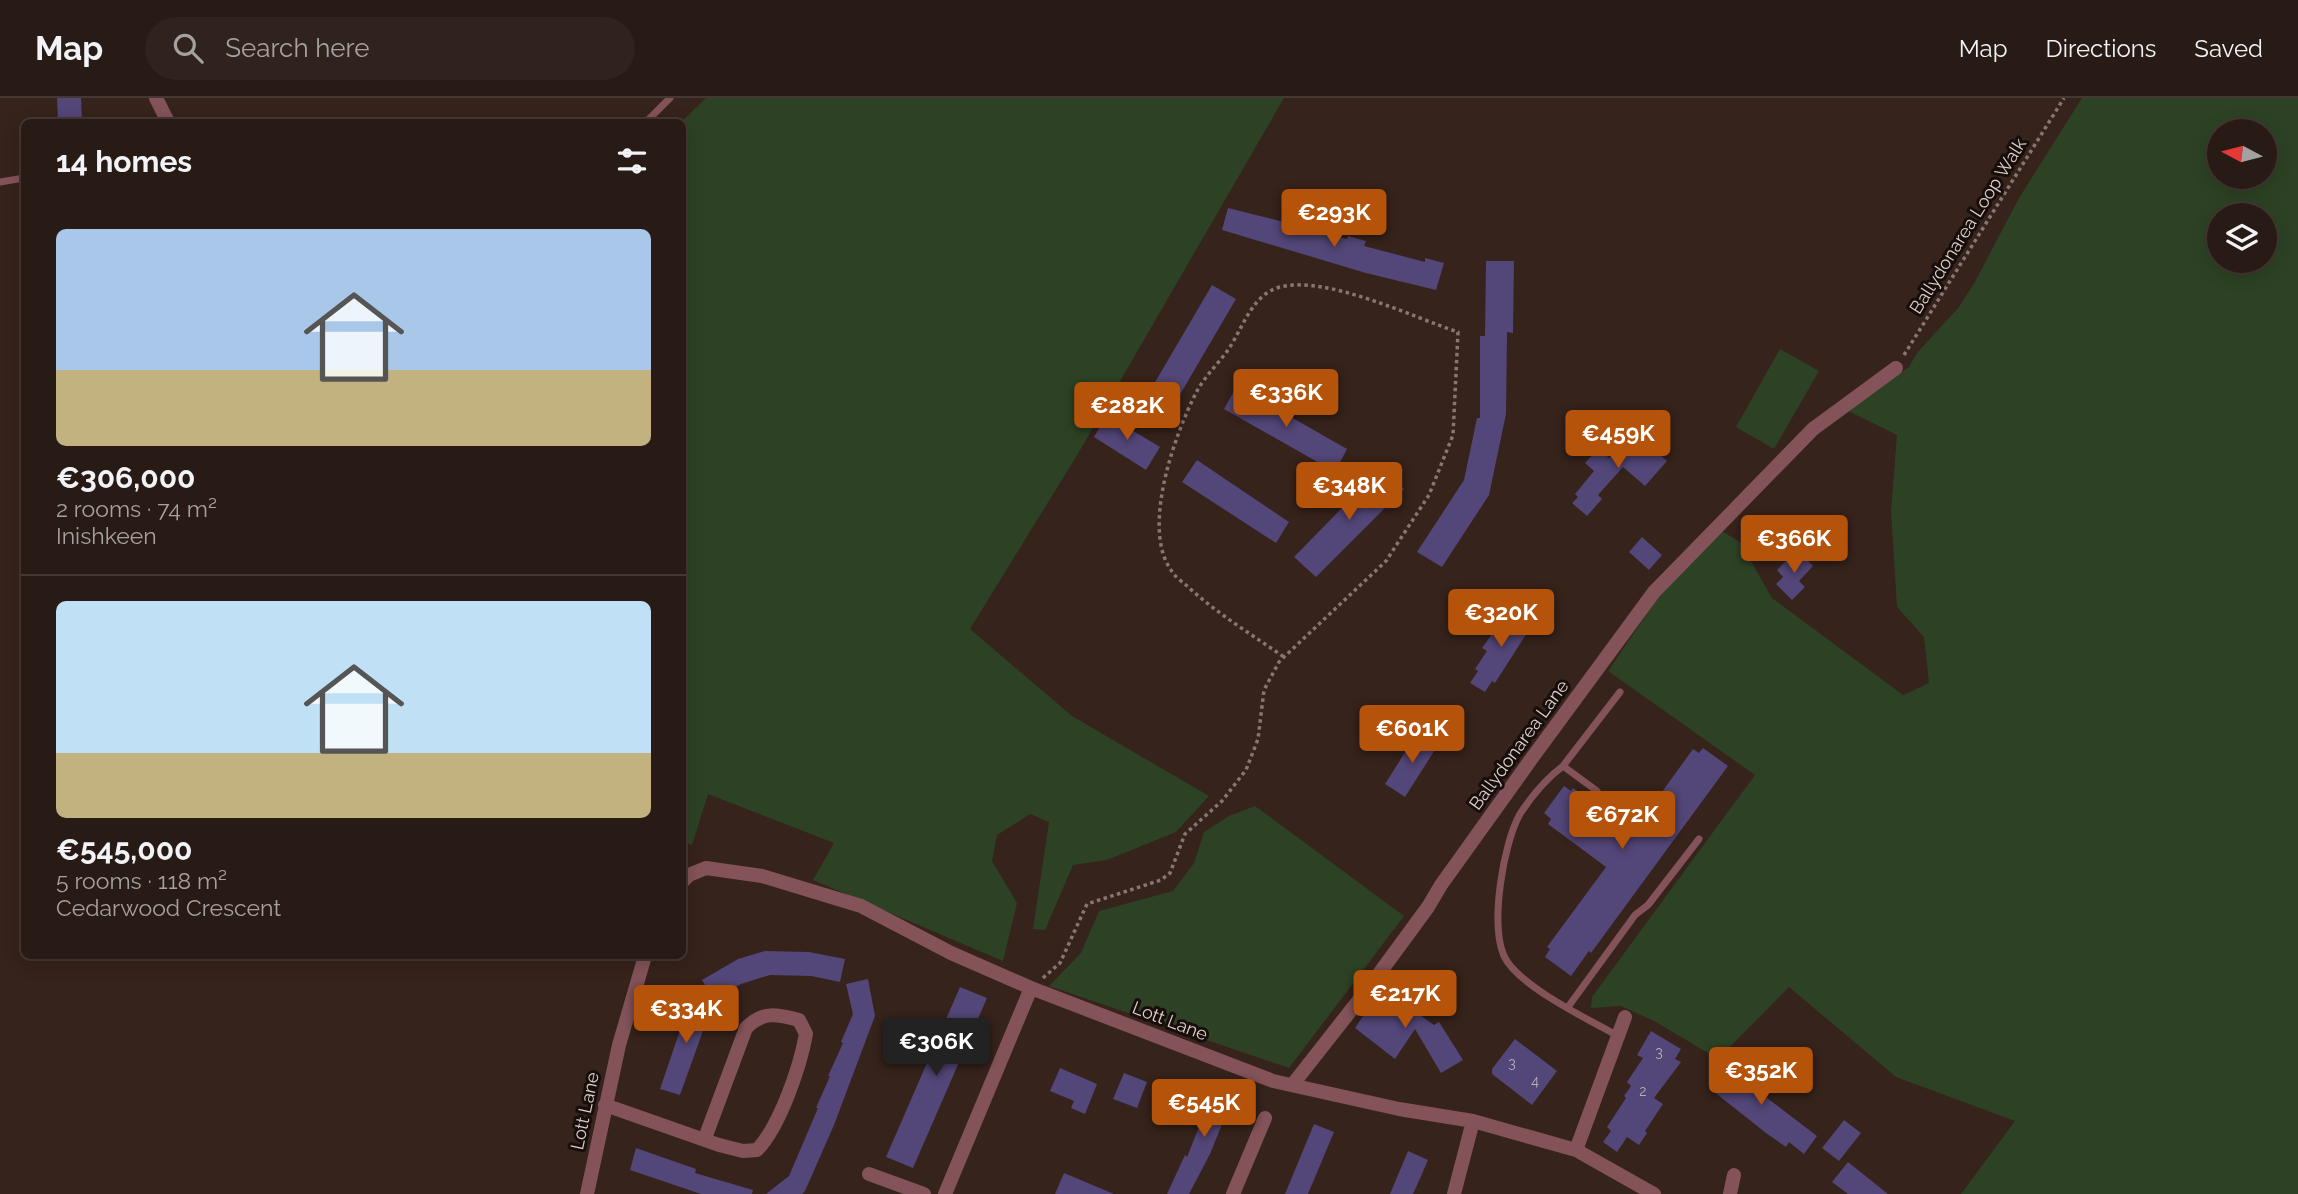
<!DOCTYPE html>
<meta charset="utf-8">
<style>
body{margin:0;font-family:Raleway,sans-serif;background:#30231d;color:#f1f3f6;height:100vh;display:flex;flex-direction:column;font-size:26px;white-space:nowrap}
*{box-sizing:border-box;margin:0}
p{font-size:23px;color:#a5a1a0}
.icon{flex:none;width:38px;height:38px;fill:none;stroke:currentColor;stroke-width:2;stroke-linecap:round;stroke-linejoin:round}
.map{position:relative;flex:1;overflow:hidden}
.details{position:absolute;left:21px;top:21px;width:665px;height:840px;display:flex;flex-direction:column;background:#281a14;border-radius:10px;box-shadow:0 4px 18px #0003,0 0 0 2px #443834}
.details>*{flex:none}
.needle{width:46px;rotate:277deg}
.tools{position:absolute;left:2207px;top:21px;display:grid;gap:14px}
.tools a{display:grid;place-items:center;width:70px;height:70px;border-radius:50%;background:#281a14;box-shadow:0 4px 18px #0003,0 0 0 2px #443834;font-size:35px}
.price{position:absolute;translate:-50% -60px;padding:0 16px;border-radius:7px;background:#b45309;color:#fff;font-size:23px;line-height:46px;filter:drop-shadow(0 2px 4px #0008)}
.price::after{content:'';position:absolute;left:50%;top:42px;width:21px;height:16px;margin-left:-10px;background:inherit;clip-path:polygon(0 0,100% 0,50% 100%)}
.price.on{background:#222;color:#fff}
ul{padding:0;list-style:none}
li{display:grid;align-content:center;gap:14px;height:371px;padding:0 35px}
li+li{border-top:2px solid #443834}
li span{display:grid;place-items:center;height:217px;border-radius:10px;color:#555}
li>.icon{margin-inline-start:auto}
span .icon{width:126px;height:126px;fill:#fffc;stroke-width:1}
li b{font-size:30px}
h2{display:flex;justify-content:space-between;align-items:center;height:84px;padding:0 35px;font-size:30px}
header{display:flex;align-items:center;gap:42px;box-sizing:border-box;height:98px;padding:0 35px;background:#281a14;border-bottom:2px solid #443834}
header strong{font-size:33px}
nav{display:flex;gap:38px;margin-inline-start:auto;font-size:24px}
.search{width:490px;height:63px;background:#30231d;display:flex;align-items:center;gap:18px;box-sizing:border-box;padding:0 24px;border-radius:38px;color:#a5a1a0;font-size:26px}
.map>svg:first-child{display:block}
</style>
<header>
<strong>Map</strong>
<div class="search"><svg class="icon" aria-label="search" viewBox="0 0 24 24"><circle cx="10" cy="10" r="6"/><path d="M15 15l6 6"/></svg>Search here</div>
<nav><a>Map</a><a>Directions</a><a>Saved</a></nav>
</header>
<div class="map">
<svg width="2298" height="1096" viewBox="0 0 2298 1096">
<rect width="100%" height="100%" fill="#36231b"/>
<path fill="#2d4224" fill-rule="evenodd" d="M706 0H1284L1079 354 970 531 1072 618 1209 698 1176 734 1107 762 1073 767 1045 832 1033 831 1049 724 1030 716 997 737 992 763 1017 805 1003 863 813 782 834 745 708 696 692 747 683 744 681 24Z
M2082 0H2298V1096H1961L2015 1023 1896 979 1789 889 1718 961 1656 924 1621 908 1591 910 1592 899 1755 677 1608 573 1657 501 1720 432 1740 444 1772 500 1903 597 1929 585 1924 539 1897 509 1891 413 1897 337 1848 313 1909 269 1917 255 1959 209 1975 184 2019 100ZM2219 33H2264V79H2219ZM2219 117H2264V163H2219Z
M1780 251 1819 273 1774 351 1736 329Z
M1255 708 1404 818 1289 970 1049 888 1081 855 1099 813 1173 793 1194 765 1204 734 1229 718Z"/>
<path fill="#534678" d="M57 0H81L82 24H58Z
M1228 110 1284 124 1285 121 1303 126 1302 130 1347 141 1348 138 1366 143 1364 148 1425 164V160L1444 165 1436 192 1366 175 1222 132Z
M1486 163H1514L1513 235 1507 234 1506 316 1489 397 1442 469 1417 454 1464 382 1477 320H1480V238H1485Z
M1212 187 1236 201 1168 317 1144 303Z
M1237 288 1347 351 1335 374 1224 311Z
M1107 317 1160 349 1146 372 1094 339Z
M1633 333 1667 363 1645 388 1623 369 1598 397 1602 401 1587 418 1572 405 1578 399 1575 396 1594 373 1585 365 1598 351 1609 360Z
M1197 362 1289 424 1276 445 1182 384Z
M1381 370 1404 391 1316 479 1294 459Z
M1642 439 1662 457 1649 472 1629 454Z
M1797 452 1813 468 1799 483 1805 489 1792 502 1776 486 1783 479 1777 472Z
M1511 509 1531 522 1524 533 1527 535 1495 585 1492 583 1485 594 1470 585 1478 573 1475 571 1487 553 1482 550Z
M1418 634 1438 647 1405 699 1385 686Z
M1703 650 1728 668 1591 855 1589 853 1571 878 1545 859 1550 851 1547 849 1606 769 1548 726 1551 721 1544 715 1564 688 1571 693 1573 690 1633 734 1693 651 1699 655Z
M765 853 809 854 845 861 840 884 811 878 770 877 741 886 714 902 702 882 738 861Z
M868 881 875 918 834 1027 805 1093 802 1096H766L789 1078 818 1010H816L830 978H828L843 945 841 944 853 916 846 886Z
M1384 887 1402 900 1400 903 1434 927 1439 924 1463 962 1441 975 1415 931 1395 961 1355 930Z
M960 889 987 900 913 1070 886 1059Z
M692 897 713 905 680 997 660 991Z
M1651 933 1681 951 1675 961 1681 964 1654 1000 1663 1006 1645 1033 1647 1035 1639 1047 1627 1039 1617 1054 1603 1044 1611 1033 1607 1029 1626 1000 1624 998 1631 988 1627 984 1643 960 1637 957Z
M1515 941 1557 973 1532 1007 1492 976V971Z
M1740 956 1757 969 1746 984 1817 1038 1804 1056 1789 1044 1786 1049 1766 1035 1713 993Z
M1060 970 1097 986 1085 1016 1071 1010 1074 1003 1050 993Z
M1124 975 1147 984 1137 1010 1113 1001Z
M1218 981 1237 989 1210 1056 1189 1096H1167L1185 1057 1187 1059Z
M1844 1022 1861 1035 1839 1063 1822 1050Z
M1314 1026 1334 1034 1308 1096H1285Z
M636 1050 696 1071 695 1075 753 1092 752 1096H701L630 1072Z
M1408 1053 1428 1062 1422 1076 1413 1096H1390Z
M1848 1064 1888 1096H1848L1832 1084Z
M1064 1075 1114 1096H1055Z"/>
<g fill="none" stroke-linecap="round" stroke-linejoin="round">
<path stroke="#877770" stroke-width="3.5" stroke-dasharray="3.5 3.5" stroke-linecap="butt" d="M1904 257 2064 0
M1043 880 1060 865 1087 806 1161 782 1170 775 1185 736 1222 703 1246 672 1258 641 1264 592 1279 564 1284 559 1386 463 1429 397 1453 337 1458 234C1412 219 1327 177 1280 189 1252 196 1243 230 1228 252 1218 266 1204 279 1196 295 1175 336 1141 430 1171 472 1174 478 1181 483 1186 487 1216 515 1251 536 1284 559"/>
<path stroke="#835359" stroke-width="7" d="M646 24 670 0
M0 84 24 80
M1563 668 1597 693
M1568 909 1635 817 1648 807 1699 741
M1618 938C1588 921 1518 888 1504 858 1490 826 1503 746 1520 716 1531 699 1547 680 1563 668L1620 594"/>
<path stroke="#835359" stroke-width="14" d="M156 0 168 24
M682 784 689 777 706 770 762 778 861 808 951 855 1031 890 1273 983 1399 1011 1473 1023 1576 1052 1654 1096
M1293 986 1370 888 1428 809 1441 787 1532 660 1654 494 1813 331 1896 270
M605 1007 719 1047 743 1053 757 1052C780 1028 800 969 806 936L799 922C776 916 763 913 746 930L705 1040
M1576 1052 1625 919
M869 1076 924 1096
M587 1096 619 947 645 858
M945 1096 1031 890
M1233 1096 1265 1020
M1454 1096 1473 1023
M1730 1096 1734 1077"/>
</g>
<g text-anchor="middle" stroke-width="6" stroke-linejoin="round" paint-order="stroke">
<g font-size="14" fill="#baaeb6">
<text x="1659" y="959">3</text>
<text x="1512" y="970">3</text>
<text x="1535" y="988">4</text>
<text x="1643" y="998">2</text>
</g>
<g font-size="18" fill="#ddd0cb" stroke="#170e0b">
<text transform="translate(1968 128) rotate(-58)" y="6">Ballydonarea Loop Walk</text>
<text transform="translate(1519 647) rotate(-54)" y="6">Ballydonarea Lane</text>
<text transform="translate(1170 923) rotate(21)" y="6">Lott Lane</text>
<text transform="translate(585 1013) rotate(-78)" y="6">Lott Lane</text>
</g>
</g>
</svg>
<div class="tools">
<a><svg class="needle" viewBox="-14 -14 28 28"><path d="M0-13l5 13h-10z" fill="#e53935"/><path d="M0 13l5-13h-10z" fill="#a5a1a0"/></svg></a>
<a><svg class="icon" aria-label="layers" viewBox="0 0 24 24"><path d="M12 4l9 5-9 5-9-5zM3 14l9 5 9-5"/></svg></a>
</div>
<b class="price" style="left:1334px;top:151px">€293K</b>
<b class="price" style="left:1286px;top:331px">€336K</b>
<b class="price" style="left:1127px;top:344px">€282K</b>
<b class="price" style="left:1618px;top:372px">€459K</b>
<b class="price" style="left:1349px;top:424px">€348K</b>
<b class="price" style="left:1794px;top:477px">€366K</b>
<b class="price" style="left:1501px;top:551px">€320K</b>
<b class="price" style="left:1412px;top:667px">€601K</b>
<b class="price" style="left:1622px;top:753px">€672K</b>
<b class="price" style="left:1405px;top:932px">€217K</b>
<b class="price" style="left:686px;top:947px">€334K</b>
<b class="price on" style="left:936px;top:980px">€306K</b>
<b class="price" style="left:1761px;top:1009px">€352K</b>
<b class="price" style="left:1204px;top:1041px">€545K</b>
<section class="details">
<h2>14 homes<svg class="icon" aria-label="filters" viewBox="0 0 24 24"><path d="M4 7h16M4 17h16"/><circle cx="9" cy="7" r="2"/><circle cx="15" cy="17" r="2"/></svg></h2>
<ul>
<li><span style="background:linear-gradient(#a9c7e8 65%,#c2b280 0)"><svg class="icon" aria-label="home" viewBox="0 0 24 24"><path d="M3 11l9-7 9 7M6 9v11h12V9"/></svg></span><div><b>€306,000</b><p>2 rooms · 74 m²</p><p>Inishkeen</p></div></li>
<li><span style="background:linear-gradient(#bfe0f5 70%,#c2b280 0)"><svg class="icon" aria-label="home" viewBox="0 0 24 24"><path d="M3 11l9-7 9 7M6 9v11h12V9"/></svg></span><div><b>€545,000</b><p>5 rooms · 118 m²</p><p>Cedarwood Crescent</p></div></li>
</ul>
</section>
</div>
